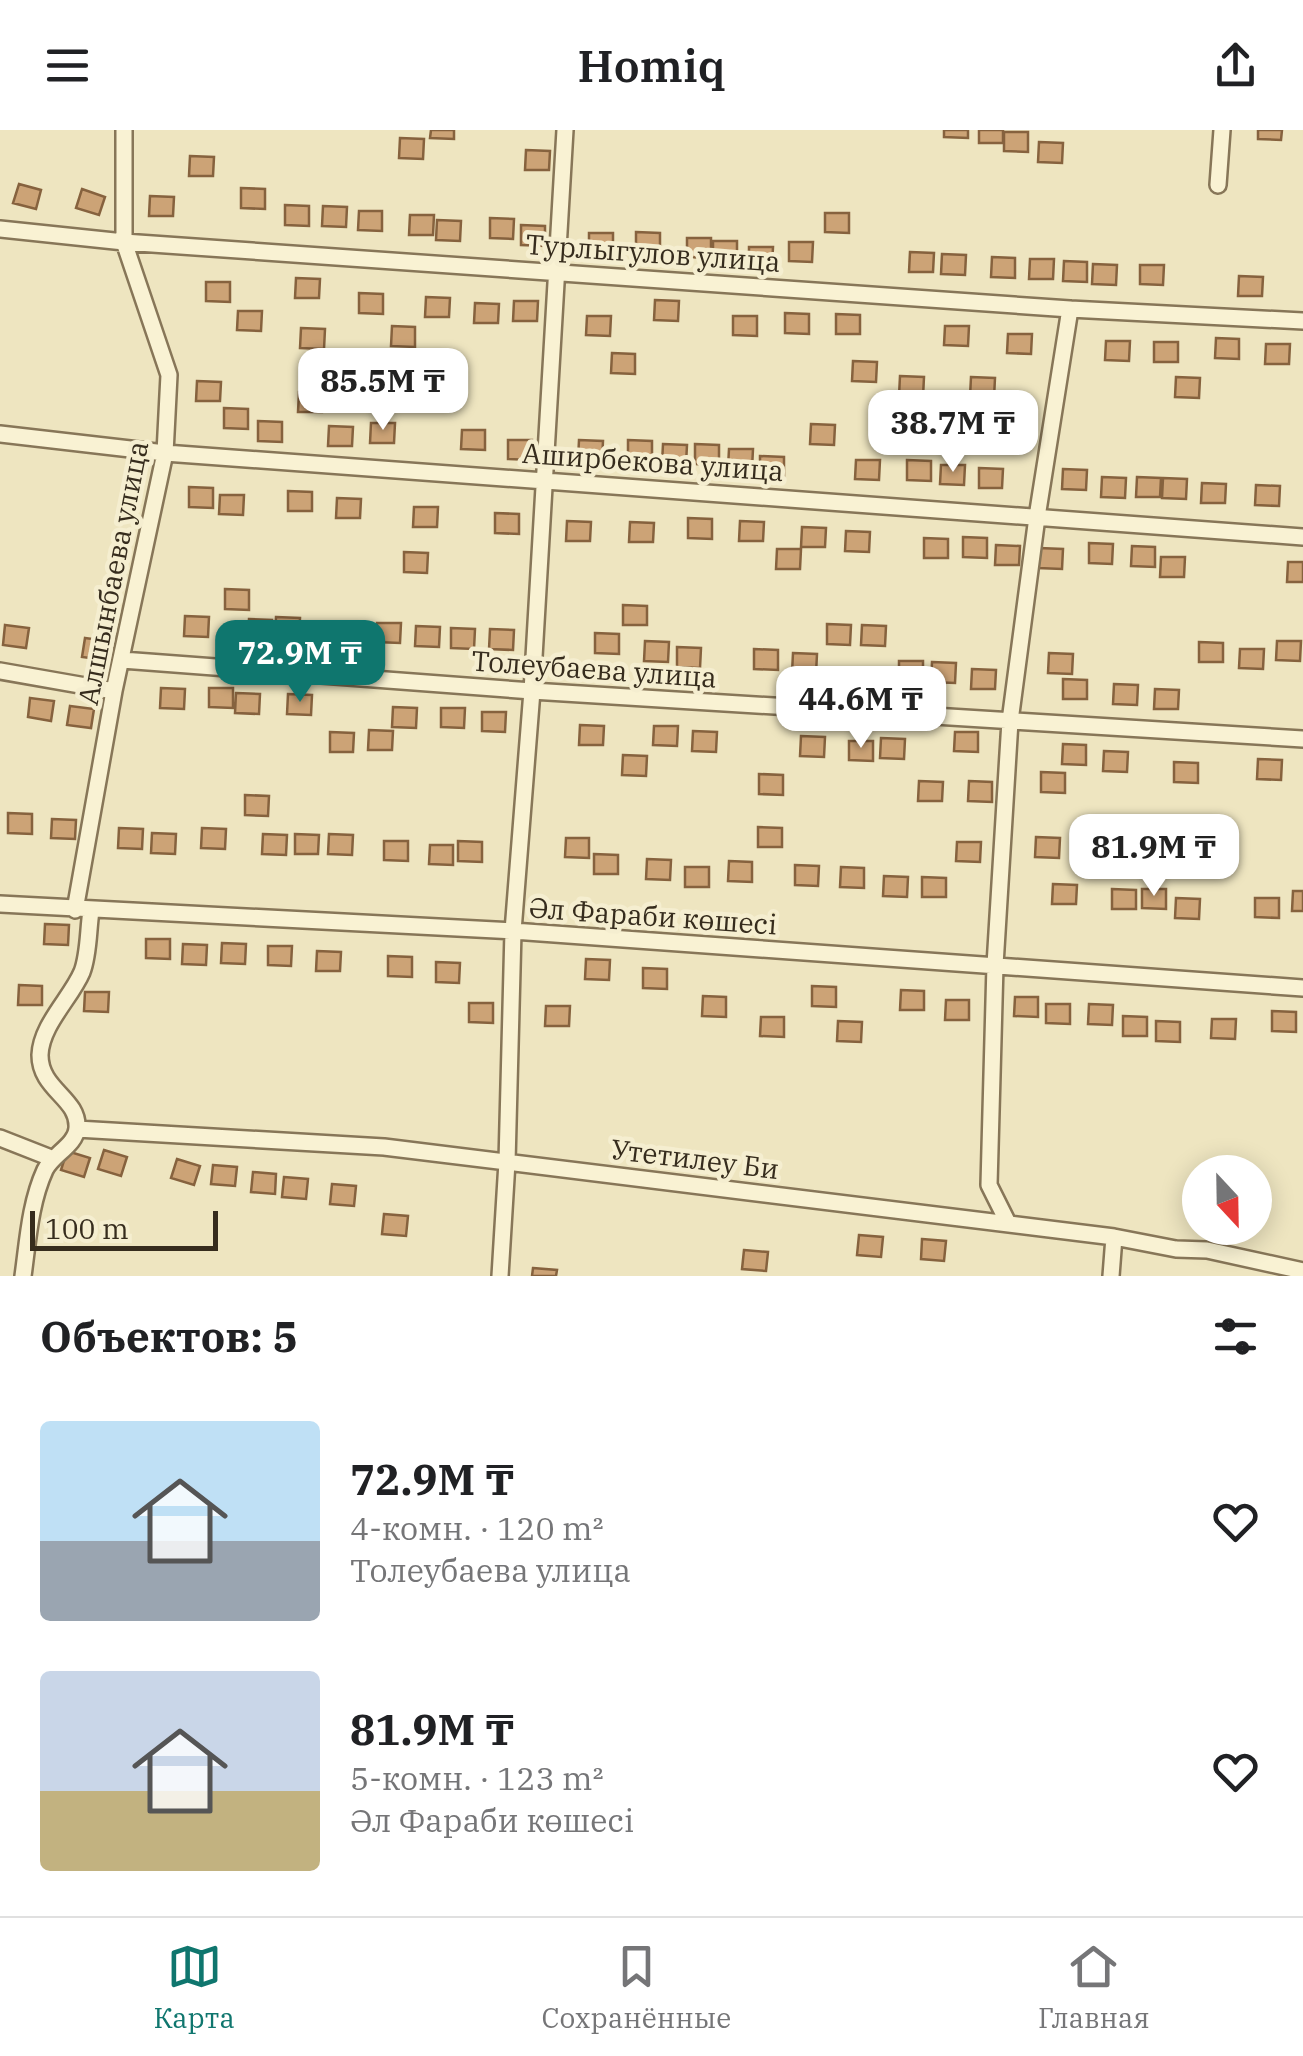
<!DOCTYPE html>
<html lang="ru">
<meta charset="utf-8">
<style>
body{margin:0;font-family:"IBM Plex Serif",serif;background:#f2f2f2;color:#202124;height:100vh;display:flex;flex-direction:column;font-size:38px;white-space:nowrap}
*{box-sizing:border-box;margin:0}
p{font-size:32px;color:#757577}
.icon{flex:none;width:55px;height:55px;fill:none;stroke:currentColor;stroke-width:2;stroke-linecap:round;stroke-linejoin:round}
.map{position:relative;height:1146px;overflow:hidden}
.panel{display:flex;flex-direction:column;background:#fff;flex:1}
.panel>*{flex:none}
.needle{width:65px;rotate:158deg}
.tools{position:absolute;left:1182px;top:1025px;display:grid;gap:20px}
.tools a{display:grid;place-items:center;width:90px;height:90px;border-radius:50%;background:#fff;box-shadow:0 5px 25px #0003;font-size:50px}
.scale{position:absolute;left:30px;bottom:25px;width:188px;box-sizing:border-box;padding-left:10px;border:5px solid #362c1d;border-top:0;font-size:28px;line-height:35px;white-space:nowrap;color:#362c1d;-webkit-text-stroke:8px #f5eed0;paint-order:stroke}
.price{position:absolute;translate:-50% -85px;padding:0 22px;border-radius:20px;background:#fff;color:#222;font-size:32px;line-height:65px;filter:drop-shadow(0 2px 5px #0008)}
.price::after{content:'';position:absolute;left:50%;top:60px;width:30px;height:22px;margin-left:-15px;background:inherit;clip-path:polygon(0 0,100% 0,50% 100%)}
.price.selected{background:#0f766e;color:#fff}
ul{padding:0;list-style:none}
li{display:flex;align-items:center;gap:30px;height:250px;padding:0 40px}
li span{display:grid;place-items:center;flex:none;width:280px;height:200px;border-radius:10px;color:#555}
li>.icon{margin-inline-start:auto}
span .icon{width:120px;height:120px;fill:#fffc;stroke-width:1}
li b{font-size:42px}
h2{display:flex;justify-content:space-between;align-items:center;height:120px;padding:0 40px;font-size:42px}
header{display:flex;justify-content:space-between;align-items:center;height:130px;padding:0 40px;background:#fff;font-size:45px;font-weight:600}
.tab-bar{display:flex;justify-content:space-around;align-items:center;height:140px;border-top:2px solid #e0e0e0;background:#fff;font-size:28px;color:#757577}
.tab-bar a{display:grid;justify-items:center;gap:5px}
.tab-bar .selected{color:#0f766e}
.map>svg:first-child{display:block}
</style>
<header><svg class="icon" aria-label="menu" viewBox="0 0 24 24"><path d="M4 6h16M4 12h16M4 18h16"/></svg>Homiq<svg class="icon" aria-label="share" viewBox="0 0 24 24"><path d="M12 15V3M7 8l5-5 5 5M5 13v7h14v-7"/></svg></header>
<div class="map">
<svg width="1303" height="1146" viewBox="0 0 1303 1146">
<rect width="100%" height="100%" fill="#eee5c0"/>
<path fill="#cca376" stroke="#86623e" stroke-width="2.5" d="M431 0H454V9L430 8Z
M944 0H968V8L944 7Z
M979 0H1003V13H979Z
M1258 0H1282L1281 10 1258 9Z
M1004 2H1028V22L1004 21Z
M400 8 424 9 423 29 399 28Z
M1039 12 1063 13 1062 33 1038 32Z
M526 20 550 21 549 40H525Z
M190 26 214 27 213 46H189Z
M19 54 41 60 36 79 13 73Z
M241 58 265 59V79L241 78Z
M82 59 105 67 99 85 76 78Z
M150 66 174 67 173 86H149Z
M285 75 309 76V96L285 95Z
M323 76 347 77 346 97 322 96Z
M359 81H382V101L358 100Z
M825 83H849V103L825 102Z
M410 85H434L433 105H409Z
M490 88 514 89 513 109 490 108Z
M437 90 461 91 460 111 436 110Z
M521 95 545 96V116L521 115Z
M636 102 660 103V123L636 122Z
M589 103H613V123L589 122Z
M687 108H711V128L687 127Z
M713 111H737V131L713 130Z
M789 112H813L812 132 789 131Z
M749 117H773L772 137 749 136Z
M910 122 934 123 933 142H909Z
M942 124 966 125 965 145 941 144Z
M992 127 1015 128V148L991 147Z
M1030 129H1054L1053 149H1029Z
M1064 131 1087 132V152L1063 151Z
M1093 134 1117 135 1116 155 1092 154Z
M1140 135H1164L1163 155 1140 154Z
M1239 146 1263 147 1262 166H1238Z
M296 148 320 149 319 168H295Z
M206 152H230V172L206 171Z
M359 163 383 164V184L359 183Z
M426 167 450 168 449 187H425Z
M655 170 679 171 678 191 654 190Z
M514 171H538L537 191H513Z
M475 173 499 174 498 193H474Z
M238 181H262L261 201 237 200Z
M785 183 809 184V204L785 203Z
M836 184 860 185V204H836Z
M587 186H611L610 206 586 205Z
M733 186H757V206L733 205Z
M392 196 415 197V217L391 216Z
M945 196H969L968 216 944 215Z
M301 198 325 199 324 219 300 218Z
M1008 204H1032L1031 224 1007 223Z
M1216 208 1239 209V229L1215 228Z
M1106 211H1130L1129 231 1105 230Z
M1154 212H1178V232H1154Z
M1266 214H1290L1289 234H1265Z
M612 223 635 224V244L611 243Z
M853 231 877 232 876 252 852 251Z
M900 246 924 247 923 267 899 266Z
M971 247 995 248 994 268 970 267Z
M1176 247 1200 248 1199 268 1175 267Z
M197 251 221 252 220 271H196Z
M299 262 323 263 322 282H298Z
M224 278 248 279V299L224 298Z
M258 291 282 292V312L258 311Z
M371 293H395L394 313H370Z
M811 294 835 295 834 315 810 314Z
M329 296 353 297 352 316H328Z
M462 300H485V320L461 319Z
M508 310H532V330L508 329Z
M579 310 603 311 602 331 578 330Z
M628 310 652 311V330L628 329Z
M663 314 687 315 686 334H662Z
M695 314 719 315V335L695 334Z
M729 319H753L752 339 728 338Z
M760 326 784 327V347L760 346Z
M856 330H880L879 350 855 349Z
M907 330 931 331V351L907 350Z
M941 335H965L964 355 940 354Z
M979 338 1003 339 1002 358H979Z
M1063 339 1087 340 1086 360 1062 359Z
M1102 347 1126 348 1125 368 1101 367Z
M1137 347 1161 348 1160 367H1136Z
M1163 348 1187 349 1186 369 1162 368Z
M1202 353 1226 354 1225 373H1201Z
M1256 355 1280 356 1279 376 1255 375Z
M189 357 213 358V378L189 377Z
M288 361 312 362V381H288Z
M220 365H244L243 385 219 384Z
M337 368 361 369 360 388H336Z
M414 377H438L437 397H413Z
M495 383 519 384V404L495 403Z
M688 388 712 389V409L688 408Z
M567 391 591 392 590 411H566Z
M740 391 764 392 763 411H739Z
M630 392 654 393 653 412H629Z
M802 397 826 398 825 417H801Z
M846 401 870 402 869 422 845 421Z
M963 407 987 408V428L963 427Z
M924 408 948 409V428H924Z
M1089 413 1113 414 1112 434 1089 433Z
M996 415 1020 416 1019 435H995Z
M1132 416 1155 417V437L1131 436Z
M1039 418 1063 419 1062 439 1038 438Z
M777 419H801L800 439H776Z
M404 422 428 423 427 443 404 442Z
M1161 427H1185L1184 447H1160Z
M1288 432H1303V452H1287Z
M225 459 249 460V480L225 479Z
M623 475 647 476V495H623Z
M185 486 209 487 208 507 184 506Z
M276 487 300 488 299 508 275 507Z
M249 489 272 490V509H248Z
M377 493H401L400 513 376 512Z
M327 494 351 495 350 514H326Z
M827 494 851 495 850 515 827 514Z
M5 495 29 498 26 518 3 515Z
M862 495 886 496 885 516 861 515Z
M416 496 440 497 439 517 415 516Z
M451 498 475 499 474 519 451 518Z
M490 499 514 500 513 520 489 519Z
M595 503 619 504V524L595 523Z
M85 508 108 511 106 530 82 527Z
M645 511 669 512 668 532 644 531Z
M1277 511H1301L1300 531 1276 530Z
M1199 512 1223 513V532H1199Z
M677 517 701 518 700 538 677 537Z
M754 519 778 520V540L754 539Z
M1240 519H1264L1263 539 1239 538Z
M793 523 817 524 816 544 792 543Z
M1049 523 1073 524 1072 544 1048 543Z
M899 531H923V551L899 550Z
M932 532 956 533 955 553 931 552Z
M972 539 996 540 995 559H971Z
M1063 549 1087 550V569H1063Z
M1114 554 1138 555 1137 575 1113 574Z
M161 558 185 559 184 579 160 578Z
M209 558H233V578L209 577Z
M1155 559 1179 560 1178 579H1154Z
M236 563 260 564 259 584 235 583Z
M288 564 312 565 311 585 287 584Z
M30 568 54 571 51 591 28 587Z
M70 576 94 579 91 598 67 595Z
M393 577 417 578 416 598 392 597Z
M441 578H465L464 598 441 597Z
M482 582H506L505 602 482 601Z
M580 595 604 596 603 615H579Z
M654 596H678L677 616 653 615Z
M369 600 393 601 392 620H368Z
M693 601 717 602 716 622 692 621Z
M330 602 354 603 353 622H330Z
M955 602H978V622L954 621Z
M801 606 825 607 824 627 800 626Z
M881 608 905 609 904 629 880 628Z
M849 611H873V631L849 630Z
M1063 614 1086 615V635L1062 634Z
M1104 621 1128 622 1127 642 1103 641Z
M623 625 647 626 646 646 622 645Z
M1258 629 1282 630 1281 650 1257 649Z
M1174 632 1198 633V653L1174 652Z
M1041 642 1065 643V663L1041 662Z
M759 644 783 645V665L759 664Z
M919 651 943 652 942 671H918Z
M969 651 992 652V672L968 671Z
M245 665 269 666 268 686 245 685Z
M8 683 32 684V704L8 703Z
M52 689 76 690 75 709 51 708Z
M758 697 782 698V717H758Z
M119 698 143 699 142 719 118 718Z
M202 698 226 699 225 719 201 718Z
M152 703 176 704 175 724 151 723Z
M263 704 287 705 286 725 262 724Z
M295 704 319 705 318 724H295Z
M329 704 353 705 352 725 328 724Z
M1036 707 1060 708 1059 728 1035 727Z
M566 708H589V728L565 727Z
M384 711H408V731L384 730Z
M458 711 482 712V732L458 731Z
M957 712H981L980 732 956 731Z
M430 715H453V735L429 734Z
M594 724 618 725V744H594Z
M647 729 671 730 670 750 646 749Z
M729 731 752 732V752L728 751Z
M795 735 819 736 818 756 795 755Z
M685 737H709V757H685Z
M841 737 864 738V758L840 757Z
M884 746 908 747 907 767 883 766Z
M922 747 946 748V767H922Z
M1053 754 1077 755 1076 774H1052Z
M1112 759 1136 760V779H1112Z
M1142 759H1166V779L1142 778Z
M1293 761H1303V781H1292Z
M1176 768 1200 769 1199 789 1175 788Z
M1255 768H1279V788L1255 787Z
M45 794 69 795 68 815 44 814Z
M146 809H170V829L146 828Z
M222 813 246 814 245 834 221 833Z
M183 814 207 815 206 835 182 834Z
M268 816H292L291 836 268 835Z
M317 821 341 822 340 841H316Z
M388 826 412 827V847L388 846Z
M586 829 610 830 609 850 585 849Z
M436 832 460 833 459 853 436 852Z
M643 838 667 839V859L643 858Z
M19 855 42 856V875H18Z
M812 856 836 857V877L812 876Z
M901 860 924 861V880H900Z
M85 862H109L108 882 84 881Z
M703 866 726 867V887L702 886Z
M1015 867H1038V887L1014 886Z
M946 870H969V890H945Z
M469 873H493V893L469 892Z
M1046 874H1070V894L1046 893Z
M1089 874 1113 875 1112 895 1088 894Z
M546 876H570L569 896H545Z
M1272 881 1296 882V902L1272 901Z
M1123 886 1147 887V906H1123Z
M761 887H784V907L760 906Z
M1212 889H1236L1235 909 1211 908Z
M838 891 862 892 861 912 837 911Z
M1156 891 1180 892V912L1156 911Z
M104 1020 127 1027 121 1046 98 1039Z
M67 1021 90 1028 84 1047 61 1040Z
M177 1029 200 1036 194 1055 171 1048Z
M213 1035 237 1037 235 1056 211 1054Z
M253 1042 276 1044 275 1064 251 1062Z
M284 1047 308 1049 306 1069 282 1067Z
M332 1054 356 1056 354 1076 330 1074Z
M384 1084 408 1086 406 1106 382 1104Z
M859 1105 883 1107 881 1127 857 1125Z
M922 1109 946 1111 944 1131 921 1129Z
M744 1120 768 1122 766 1141 742 1139Z
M533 1138 557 1140 556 1146H532Z"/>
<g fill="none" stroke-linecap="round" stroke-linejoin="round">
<g stroke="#877658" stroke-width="20">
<path id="minor" d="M1218 55 1222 0
M0 99 124 112 1070 179 1303 191
M0 304 165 323 1303 407
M122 530 532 561 1303 609
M0 541 114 561
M0 774 513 801 1303 858
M75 780 114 561 165 323 169 245 124 112V0
M77 999 384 1017 1114 1107 1176 1119 1207 1120 1303 1141
M0 1008 51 1028
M1008 1093 989 1055 995 835 1010 591 1037 387 1070 179
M23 1146C28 1110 30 1073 45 1040 52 1025 76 1015 77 998 79 968 40 960 40 925 41 895 71 868 82 842 89 824 88 800 91 781
M500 1146 507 1032 513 801 532 561 565 0
M1111 1146 1114 1107"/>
</g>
<use href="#minor" stroke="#f9f2d3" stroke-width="15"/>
</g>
<g text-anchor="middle" stroke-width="9" stroke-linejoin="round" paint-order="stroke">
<g font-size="28" fill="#362c1d" stroke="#f5eed0">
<text transform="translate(653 123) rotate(4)" y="10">Турлыгулов улица</text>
<text transform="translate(653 332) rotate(4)" y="10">Аширбекова улица</text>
<text transform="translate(113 443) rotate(-79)" y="10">Алшынбаева улица</text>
<text transform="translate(594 539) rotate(4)" y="10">Толеубаева улица</text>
<text transform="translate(653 786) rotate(4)" y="10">Әл Фараби көшесі</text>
<text transform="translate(695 1029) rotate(7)" y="10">Утетилеу Би</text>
</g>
</g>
</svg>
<div class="tools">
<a><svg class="needle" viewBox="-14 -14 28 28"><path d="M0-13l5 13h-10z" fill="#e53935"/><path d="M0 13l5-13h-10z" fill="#757577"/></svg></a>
</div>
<div class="scale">100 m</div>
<b class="price" style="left:383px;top:303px">85.5M ₸</b>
<b class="price" style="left:953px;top:345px">38.7M ₸</b>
<b class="price selected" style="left:300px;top:575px">72.9M ₸</b>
<b class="price" style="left:861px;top:621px">44.6M ₸</b>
<b class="price" style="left:1154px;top:769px">81.9M ₸</b>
</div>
<section class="panel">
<h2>Объектов: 5<svg class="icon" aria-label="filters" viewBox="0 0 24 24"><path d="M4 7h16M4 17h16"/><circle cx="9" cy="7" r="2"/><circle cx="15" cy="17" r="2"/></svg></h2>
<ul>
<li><span style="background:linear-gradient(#bfe0f5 60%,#9aa5b1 0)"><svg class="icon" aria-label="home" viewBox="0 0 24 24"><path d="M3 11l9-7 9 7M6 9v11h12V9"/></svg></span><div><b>72.9M ₸</b><p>4-комн. · 120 m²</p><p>Толеубаева улица</p></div><svg class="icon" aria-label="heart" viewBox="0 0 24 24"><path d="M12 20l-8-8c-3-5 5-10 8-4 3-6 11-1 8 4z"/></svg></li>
<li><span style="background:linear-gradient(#c9d6e8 60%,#c2b280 0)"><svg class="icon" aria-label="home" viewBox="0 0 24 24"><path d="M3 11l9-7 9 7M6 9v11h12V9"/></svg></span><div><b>81.9M ₸</b><p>5-комн. · 123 m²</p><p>Әл Фараби көшесі</p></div><svg class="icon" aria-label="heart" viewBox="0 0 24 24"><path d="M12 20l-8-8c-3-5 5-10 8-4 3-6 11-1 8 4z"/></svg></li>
</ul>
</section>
<nav class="tab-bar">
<a class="selected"><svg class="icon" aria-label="map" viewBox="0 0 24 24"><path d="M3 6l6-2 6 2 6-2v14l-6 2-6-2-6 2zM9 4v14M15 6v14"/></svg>Карта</a>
<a><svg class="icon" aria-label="saved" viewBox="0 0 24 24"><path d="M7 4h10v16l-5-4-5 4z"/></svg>Сохранённые</a>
<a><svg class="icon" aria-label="home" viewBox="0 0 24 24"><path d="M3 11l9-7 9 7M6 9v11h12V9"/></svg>Главная</a>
</nav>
